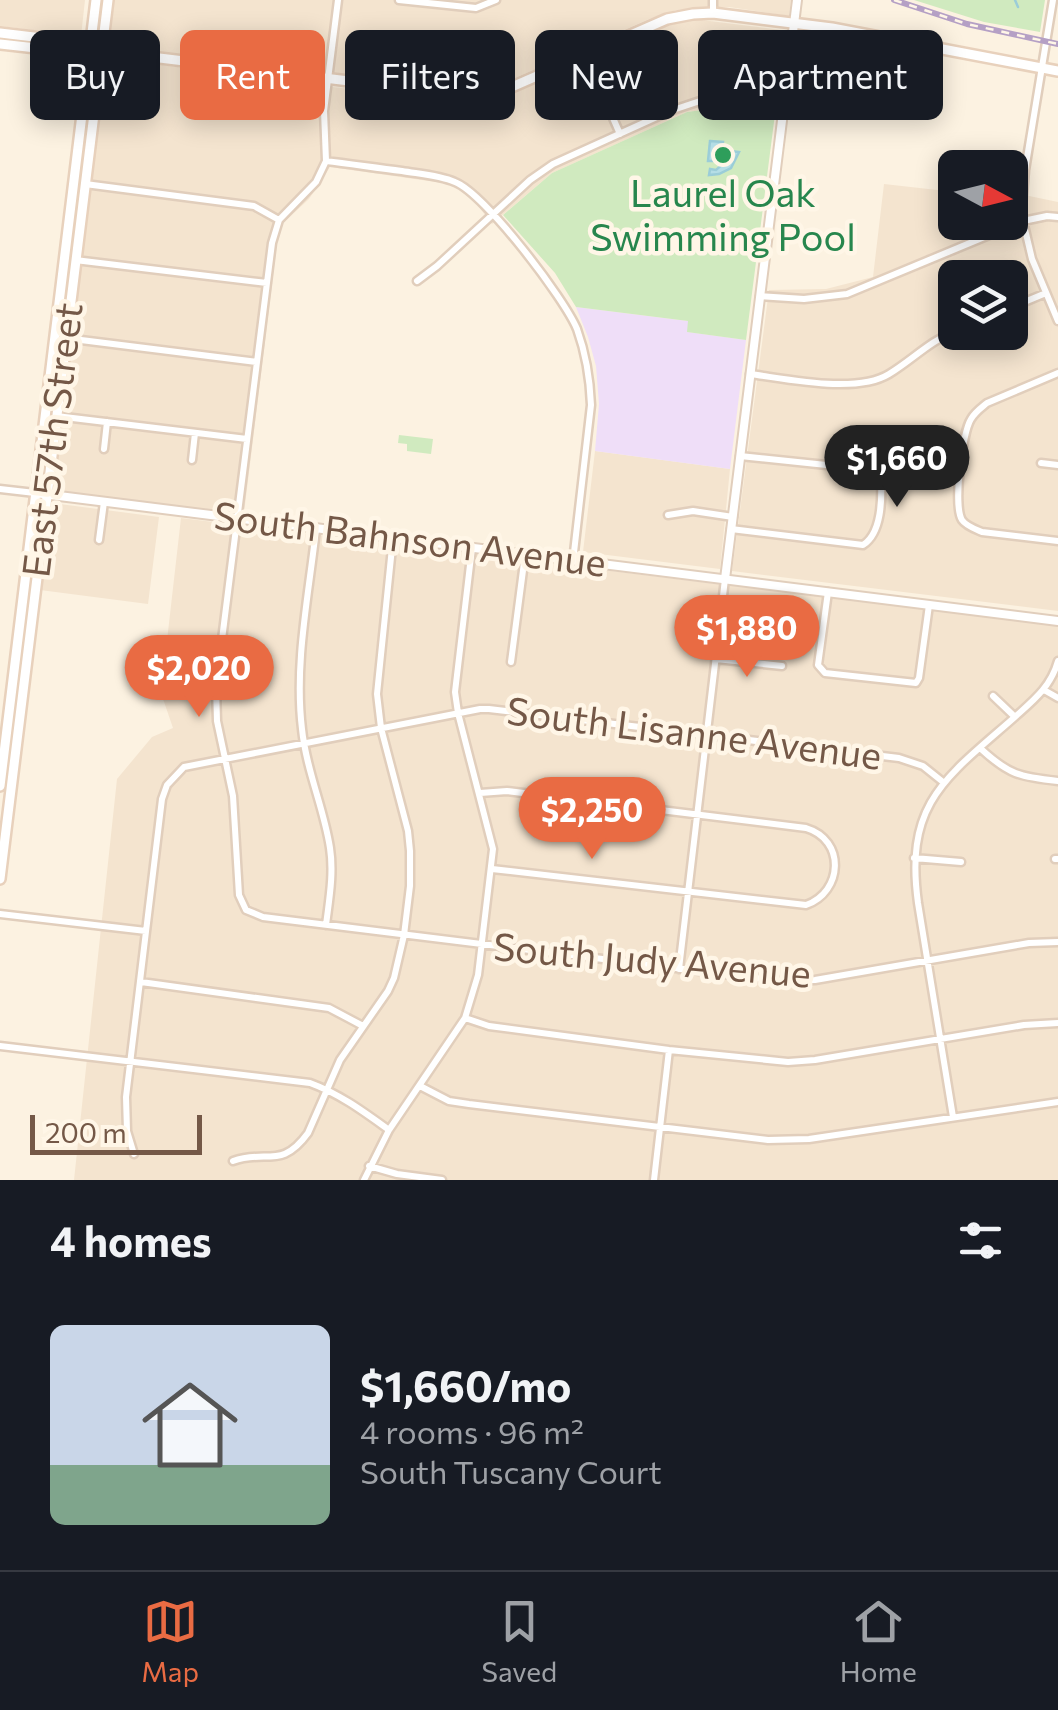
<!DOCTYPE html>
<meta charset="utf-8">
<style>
body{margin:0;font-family:Commissioner,sans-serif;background:#242831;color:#f1f3f6;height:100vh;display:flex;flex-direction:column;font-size:38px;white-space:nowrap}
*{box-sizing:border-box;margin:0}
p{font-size:32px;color:#9ea1a6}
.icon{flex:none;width:55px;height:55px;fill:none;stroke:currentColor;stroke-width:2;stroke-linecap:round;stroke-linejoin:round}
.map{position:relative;height:1180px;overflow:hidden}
.sheet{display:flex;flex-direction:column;background:#171b24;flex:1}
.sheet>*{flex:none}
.hud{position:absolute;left:30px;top:30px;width:1000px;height:90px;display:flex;gap:20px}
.needle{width:65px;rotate:97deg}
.controls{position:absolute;left:938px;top:150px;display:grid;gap:20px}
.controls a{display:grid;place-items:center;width:90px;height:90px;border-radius:15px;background:#171b24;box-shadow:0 5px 25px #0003;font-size:50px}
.scale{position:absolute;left:30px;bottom:25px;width:172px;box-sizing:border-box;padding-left:10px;border:5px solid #745847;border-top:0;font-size:28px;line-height:35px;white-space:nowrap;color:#745847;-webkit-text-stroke:8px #fff6e7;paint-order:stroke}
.price{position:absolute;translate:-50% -85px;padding:0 22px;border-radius:35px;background:#e96b43;color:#fff;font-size:32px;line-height:65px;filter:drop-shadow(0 2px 5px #0008)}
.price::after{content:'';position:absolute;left:50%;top:60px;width:30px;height:22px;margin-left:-15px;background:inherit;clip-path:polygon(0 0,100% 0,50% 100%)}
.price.on{background:#222;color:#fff}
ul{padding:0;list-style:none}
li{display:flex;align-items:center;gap:30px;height:250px;padding:0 50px}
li+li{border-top:2px solid #363941}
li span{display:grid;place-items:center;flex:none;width:280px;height:200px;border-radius:15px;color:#555}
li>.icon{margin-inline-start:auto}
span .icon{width:120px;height:120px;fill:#fffc;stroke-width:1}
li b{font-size:42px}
h2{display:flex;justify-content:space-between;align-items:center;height:120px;padding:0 50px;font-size:42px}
.pill{padding:0 35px;border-radius:15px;background:#171b24;box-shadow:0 5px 25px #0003;font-size:35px;line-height:90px}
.pill.on{background:#e96b43;color:#fff}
.menu{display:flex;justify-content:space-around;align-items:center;height:140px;border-top:2px solid #363941;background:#171b24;font-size:28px;color:#9ea1a6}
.menu a{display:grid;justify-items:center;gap:5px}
.menu .on{color:#e96b43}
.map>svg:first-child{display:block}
</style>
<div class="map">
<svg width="1058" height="1180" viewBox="0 0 1058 1180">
<rect width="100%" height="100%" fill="#fcf2e1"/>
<path fill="#f4e4cf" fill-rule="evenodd" d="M0 0H85L81 36 0 26Z
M112 0H791L789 16 729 7 676 10 649 19 506 82 482 88 462 89 423 87 107 47Z
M702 20 789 31 775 114 717 108 687 112 552 173 492 224 476 203 461 190 450 184 330 167 309 199 283 223 278 235 244 513 51 492 107 58 333 87 454 101 480 100 494 99 524 88 676 21Z
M884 184 955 192V222H1010V192L1058 202V611L732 571 769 290 826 289 873 277ZM955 278H1010V332H955Z
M595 451 730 469 720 569 583 552Z
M52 503 159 517 148 604 40 590Z
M181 518 1058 626V1180H74L117 779 152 737 173 728 161 693Z"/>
<path fill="#efdef8" d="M576 307 688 321V332L746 340 730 469 595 451 599 404 596 366 588 337Z"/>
<path fill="#d0eabf" d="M914 0H1045L1040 32 984 22Z
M717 108 775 114 746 340 687 332 688 321 576 307 555 273 503 215 552 173 687 112Z
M399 435 433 439 431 454 407 451V444L398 443Z"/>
<path fill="#b5dee6" stroke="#9bcdd8" stroke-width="2.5" d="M710 141 723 142 722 150 739 152 731 168 719 174 709 175 710 169 716 170 724 163 720 159 716 161H708Z"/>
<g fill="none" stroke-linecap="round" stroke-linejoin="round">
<path stroke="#9bcdd8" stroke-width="2.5" d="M1015 0 1018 7"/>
<g stroke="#e1cebc" stroke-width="11">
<path id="minor" d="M338 0 324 111 326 161 316 182 279 220 272 243 216 687 217 721 233 796 239 895 246 910 263 917 781 981 815 980 1029 943 1058 942
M399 0 476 8 496 0
M1053 0 1025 170 1022 208 1023 221 1032 259 1058 321
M713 13V0
M585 54 620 134
M326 161C351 164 377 168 402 171 420 174 439 175 455 182 485 194 564 298 577 329 586 354 590 379 591 405L573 561
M85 184 254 206 279 220
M75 260 267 283
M417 281 437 266 530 180 553 164 670 111 703 100 784 108
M760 296 804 299 847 294 1023 221 1047 216 1058 217
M1010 308 1046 293
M65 338 257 362
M1058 373 987 403C981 408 975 412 971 419 962 433 953 506 962 520 966 526 975 529 982 532L1058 541
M750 374C788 379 856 394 889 374 912 360 930 341 955 331
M56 416 247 439
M104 449 107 422
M192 460 195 433
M1041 463 1058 465
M0 489 35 493
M668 515 693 511 733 517
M316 529C309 594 294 663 302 729 306 770 324 808 330 848 334 874 329 900 326 925
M731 529 863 545C882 533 882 499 881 478L874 470 740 456
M99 540 104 502
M828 592 818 665 825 673 916 683 919 678 929 605
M716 659 782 666
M511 662 525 555
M1044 690 1058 698
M993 696 1015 717
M980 748C1009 775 1020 777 1058 781
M480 793 507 791 806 828C846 840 843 892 806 905L492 869
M914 858 961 862
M1055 859H1058
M0 914 146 931
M679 969 725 579
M141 982 329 1008 363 1026
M465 1018 489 1026 669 1050 788 1062 815 1060 1024 1025 1058 1023
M0 1046 310 1083C340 1094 364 1112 389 1130
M420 1086 449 1101 469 1104 768 1140 809 1139 1058 1102
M953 1117 918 903C904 801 947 777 1016 716 1035 699 1051 686 1058 661
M134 1154 127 1131 126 1097 162 799 167 785 184 767 480 709H489L899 758 923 766 943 782
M233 1161C267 1149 281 1170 308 1133L340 1060 388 991 394 978 404 935 410 886V851L408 831 381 728 377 694 393 538
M369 1166 397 1174 442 1180
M364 1180 389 1130 465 1018 478 975 493 849 458 713 455 692 472 548
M654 1180 669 1050"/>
</g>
<g stroke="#e1cebc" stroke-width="12">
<path id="tertiary" d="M35 493 1058 621
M725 579 797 0"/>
</g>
<g stroke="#e8d1bc" stroke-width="14">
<path id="secondary" d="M0 33 76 42 95 47
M0 44 90 54 102 51 473 96 505 90 667 19 693 14 713 13 832 28 1058 71
M0 786 96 0
M0 879 108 0"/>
</g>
<use href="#minor" stroke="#fff" stroke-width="6"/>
<use href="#tertiary" stroke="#fff" stroke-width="8"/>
<use href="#secondary" stroke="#fff" stroke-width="9"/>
<g stroke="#b5a0c5" stroke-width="6">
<path id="rail" d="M894 0 967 24 1058 44"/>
</g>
<use href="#rail" stroke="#fff6e7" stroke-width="2.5" stroke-dasharray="8" stroke-linecap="butt"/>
</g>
<circle fill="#2e9e5b" stroke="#fff6e7" stroke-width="4" cx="723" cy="155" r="10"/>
<g text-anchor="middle" stroke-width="9" stroke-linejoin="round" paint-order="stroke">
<g font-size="38" fill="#27864d" stroke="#fff6e7">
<text x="723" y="207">Laurel Oak<tspan x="723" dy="44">Swimming Pool</tspan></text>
</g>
<g font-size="38" fill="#745847" stroke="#fff6e7">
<text transform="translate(53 440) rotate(-83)" y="13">East 57th Street</text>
<text transform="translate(410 540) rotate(7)" y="13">South Bahnson Avenue</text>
<text transform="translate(694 734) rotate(7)" y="13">South Lisanne Avenue</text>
<text transform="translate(652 961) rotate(5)" y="13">South Judy Avenue</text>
</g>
</g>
</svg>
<div class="controls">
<a><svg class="needle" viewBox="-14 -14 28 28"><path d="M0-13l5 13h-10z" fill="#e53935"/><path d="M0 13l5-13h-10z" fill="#9ea1a6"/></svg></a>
<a><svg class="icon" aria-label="layers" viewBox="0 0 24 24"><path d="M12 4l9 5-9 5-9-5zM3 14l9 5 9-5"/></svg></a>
</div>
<div class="scale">200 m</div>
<b class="price on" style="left:897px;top:510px">$1,660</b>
<b class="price" style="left:747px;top:680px">$1,880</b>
<b class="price" style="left:199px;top:720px">$2,020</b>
<b class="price" style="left:592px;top:862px">$2,250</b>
<div class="hud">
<a class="pill">Buy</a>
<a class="pill on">Rent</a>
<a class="pill">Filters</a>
<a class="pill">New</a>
<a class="pill">Apartment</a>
</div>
</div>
<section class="sheet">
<h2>4 homes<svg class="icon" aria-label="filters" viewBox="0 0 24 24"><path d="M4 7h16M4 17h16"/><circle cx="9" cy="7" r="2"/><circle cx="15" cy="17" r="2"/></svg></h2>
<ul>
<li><span style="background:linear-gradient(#c9d6e8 70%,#7fa58c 0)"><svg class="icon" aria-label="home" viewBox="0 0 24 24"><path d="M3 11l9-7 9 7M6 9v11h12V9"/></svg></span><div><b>$1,660/mo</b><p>4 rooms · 96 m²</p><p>South Tuscany Court</p></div></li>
</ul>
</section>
<nav class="menu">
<a class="on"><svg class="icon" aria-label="map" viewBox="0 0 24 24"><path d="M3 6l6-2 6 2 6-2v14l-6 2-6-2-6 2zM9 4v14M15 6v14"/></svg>Map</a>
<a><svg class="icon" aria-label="saved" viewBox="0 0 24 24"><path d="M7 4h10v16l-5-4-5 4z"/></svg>Saved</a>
<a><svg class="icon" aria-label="home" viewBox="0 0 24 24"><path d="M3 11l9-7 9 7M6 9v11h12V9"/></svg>Home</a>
</nav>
